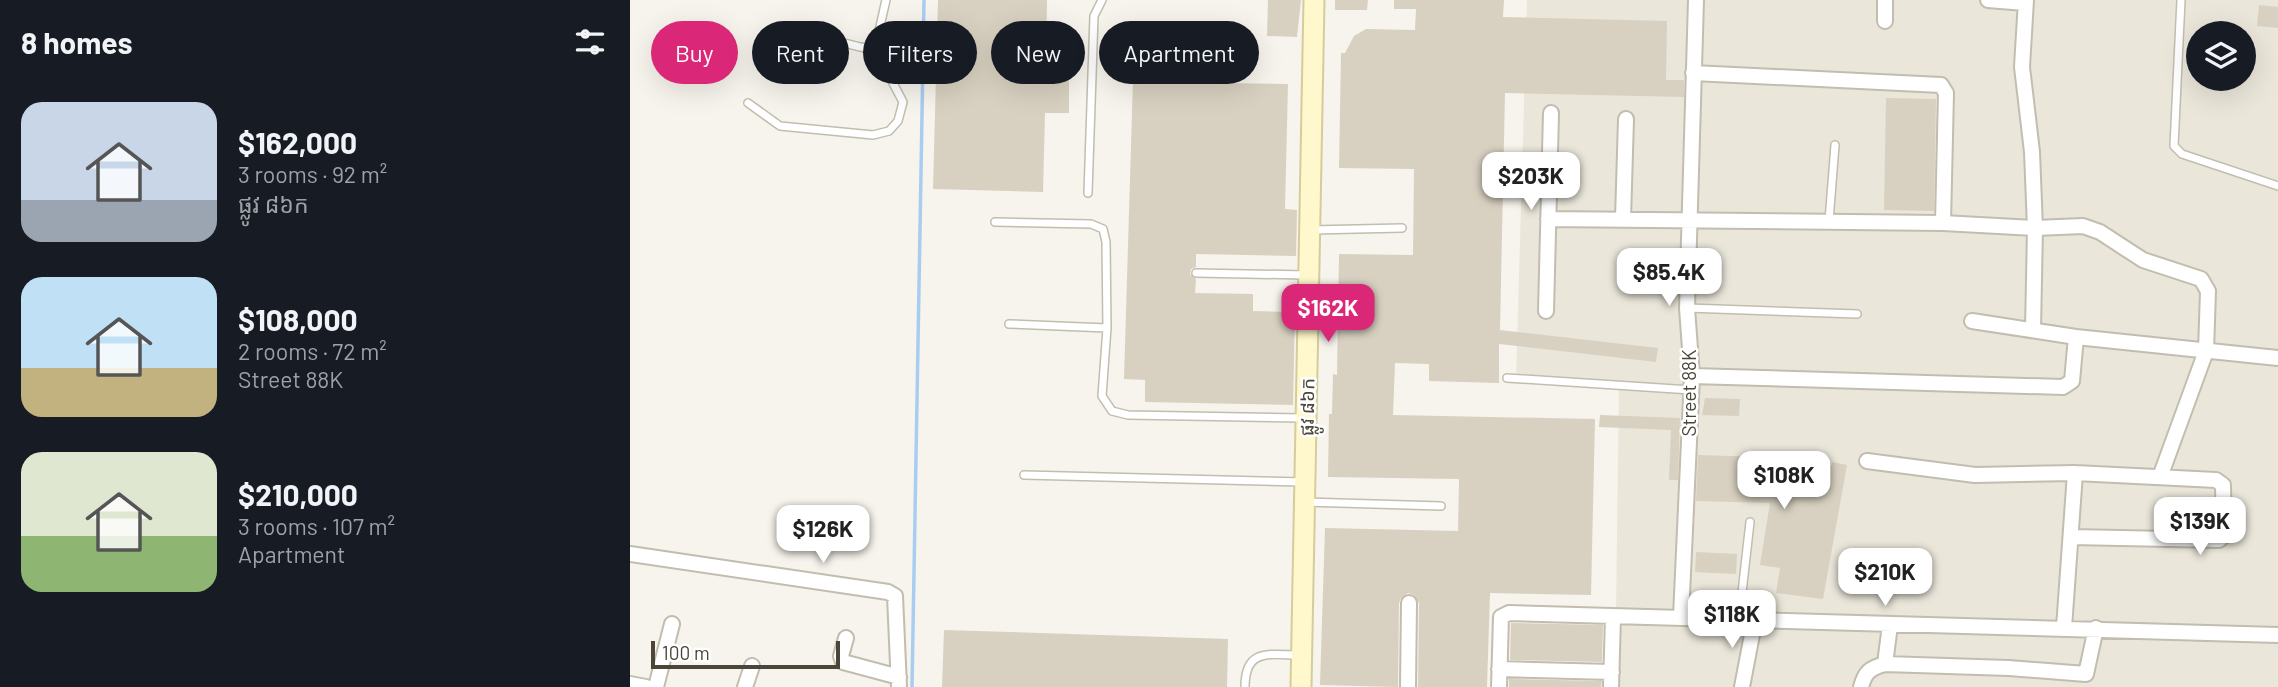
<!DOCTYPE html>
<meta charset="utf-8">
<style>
body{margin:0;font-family:Barlow,"Noto Sans Khmer",sans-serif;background:#242831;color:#f1f3f6;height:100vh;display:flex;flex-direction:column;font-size:26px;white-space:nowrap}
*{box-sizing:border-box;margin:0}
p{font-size:23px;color:#9ea1a6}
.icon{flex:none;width:38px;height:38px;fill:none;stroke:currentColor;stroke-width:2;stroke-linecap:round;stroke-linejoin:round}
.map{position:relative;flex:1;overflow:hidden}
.side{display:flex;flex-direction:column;background:#171b24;width:630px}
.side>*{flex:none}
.top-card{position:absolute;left:21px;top:21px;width:665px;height:63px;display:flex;gap:14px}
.buttons{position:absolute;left:1556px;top:21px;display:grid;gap:14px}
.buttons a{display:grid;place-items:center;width:70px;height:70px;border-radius:50%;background:#171b24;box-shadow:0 7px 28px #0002;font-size:35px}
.scale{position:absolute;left:21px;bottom:18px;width:189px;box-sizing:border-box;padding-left:7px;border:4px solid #4b4639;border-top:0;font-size:19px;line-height:24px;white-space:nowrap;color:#4b4639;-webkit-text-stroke:5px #fff;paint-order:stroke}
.price{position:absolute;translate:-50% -60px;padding:0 16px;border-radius:14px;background:#fff;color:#222;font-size:23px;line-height:46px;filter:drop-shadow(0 2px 4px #0008)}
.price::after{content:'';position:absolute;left:50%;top:42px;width:21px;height:16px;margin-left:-10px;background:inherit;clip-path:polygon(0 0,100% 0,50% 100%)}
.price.on{background:#db2777;color:#fff}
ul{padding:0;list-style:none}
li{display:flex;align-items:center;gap:21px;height:175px;padding:0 21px}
li span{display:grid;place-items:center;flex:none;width:196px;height:140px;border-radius:21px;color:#555}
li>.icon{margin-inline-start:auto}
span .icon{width:84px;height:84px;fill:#fffc;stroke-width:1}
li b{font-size:30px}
h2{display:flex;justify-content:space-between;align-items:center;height:84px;padding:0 21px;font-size:30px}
.pill{padding:0 24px;border-radius:32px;background:#171b24;box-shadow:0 7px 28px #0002;font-size:24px;line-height:63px}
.pill.on{background:#db2777;color:#fff}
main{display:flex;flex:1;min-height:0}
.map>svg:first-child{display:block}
</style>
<main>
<section class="side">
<h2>8 homes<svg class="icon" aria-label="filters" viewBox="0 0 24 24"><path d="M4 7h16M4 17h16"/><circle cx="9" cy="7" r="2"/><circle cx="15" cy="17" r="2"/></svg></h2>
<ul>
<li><span style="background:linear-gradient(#c9d6e8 70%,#9aa5b1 0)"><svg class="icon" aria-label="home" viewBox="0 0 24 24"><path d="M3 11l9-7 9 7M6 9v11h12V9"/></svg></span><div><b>$162,000</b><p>3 rooms · 92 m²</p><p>ផ្លូវ ៨៦ក</p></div></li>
<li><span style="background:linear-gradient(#bfe0f5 65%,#c2b280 0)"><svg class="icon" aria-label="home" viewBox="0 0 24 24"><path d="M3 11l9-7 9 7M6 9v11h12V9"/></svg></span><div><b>$108,000</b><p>2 rooms · 72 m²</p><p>Street 88K</p></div></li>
<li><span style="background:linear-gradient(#dfe7d0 60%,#8fb573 0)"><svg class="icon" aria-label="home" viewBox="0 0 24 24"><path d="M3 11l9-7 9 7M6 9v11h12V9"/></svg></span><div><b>$210,000</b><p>3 rooms · 107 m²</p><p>Apartment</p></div></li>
</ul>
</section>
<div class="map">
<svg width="1648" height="687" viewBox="0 0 1648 687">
<rect width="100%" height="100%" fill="#f6f4ec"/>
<path fill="#eae6da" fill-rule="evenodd" d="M897 0H1648V687H985L989 386 886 379ZM1568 33H1614V79H1568Z"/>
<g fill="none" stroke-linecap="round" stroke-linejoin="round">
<path stroke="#a9cdf2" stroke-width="3.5" d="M282 687 294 0"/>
</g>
<path fill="#d8d1c1" d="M308 0H417L416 64H439V113H415L413 192 303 189Z
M638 0H671L667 37 637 36Z
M705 0H738L737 10H705Z
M764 0H874L873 17 1037 21 1036 80H1054V97L875 93 870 330 1028 348 1026 362 869 344V383L799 381V364L765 363 763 415 965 419 961 595 860 593 857 687H788L789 603 784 595 778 593 771 598 769 603 768 687 690 685 695 528 828 531 829 479 698 477 699 414H702L703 374 707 375 709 254 783 255 784 169 709 168 711 53H715L724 36 736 29 785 30 786 9H764Z
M1629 5 1648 7V28L1627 26Z
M497 28 594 29V34L617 33V52L593 53V83L658 84 655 209 667 210 666 256 566 254V267L561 269 560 274 566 279 565 293 623 294V311L665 312 663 405 515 402V380L494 379 503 79H495Z
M1256 98 1306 99 1304 211 1254 210Z
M1075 398 1110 399 1109 416 1072 415Z
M970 415 1050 418 1048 480H1039L1041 430 969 427Z
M1068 455 1169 458 1202 465V462L1217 465 1193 599 1146 593 1150 568 1130 565 1140 503 1066 501Z
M1066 552 1107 554 1106 574 1065 572Z
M881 623 973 625 972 662 880 660Z
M314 630 598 639 597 687H312Z
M879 679 972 681 971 687H879Z"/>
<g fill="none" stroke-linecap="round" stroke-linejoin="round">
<g stroke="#c2bdae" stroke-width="10">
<path id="lane" d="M1551 0 1544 146 1552 154 1648 186
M183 35 230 47 237 48 246 44 256 0
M118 103 150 126 243 135 259 131 268 121 273 102 254 66 237 48
M458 193 464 16 472 0
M1199 221 1205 145
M365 222 461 224 473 229 476 242 477 328 472 396 482 411 498 415 673 418
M681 230 772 228
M566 273 676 275
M1058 308 1227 314
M379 324 477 328
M877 378 1061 390
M394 475 674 482
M675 502 811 506
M1109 619 1120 522
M615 687C615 647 640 655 672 655"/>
</g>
<g stroke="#c2bdae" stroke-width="18">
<path id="street" d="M1358 0 1395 3
M1396 0 1392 67 1402 152 1405 228 1403 330
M1255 21V0
M1063 73 1311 85 1316 93 1313 223
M918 219 1313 223 1405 228 1453 226 1470 232 1513 260 1571 279 1578 291 1576 351 1530 477
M993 219 996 119
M916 311 921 113
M1342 321 1446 337 1648 358
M1062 376 1433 387 1442 381 1446 337
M1237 461 1345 475 1445 473 1586 480 1593 485 1594 535 1589 540 1441 537
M0 554 258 592 265 596 269 687
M1051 617 1062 376 1057 308 1066 0
M1434 628 1445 473
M216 638 211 656 213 662 269 677
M1255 664 1379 668 1456 674 1466 628
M869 669 982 672
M0 684 16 687
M26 687 42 624
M115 687 122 666
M778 687 779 603
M869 687 871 617 879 613 1648 635
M981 687 983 617
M1112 687 1125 619
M1231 687C1235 672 1240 668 1255 664L1260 625"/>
</g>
<g stroke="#d6cc9b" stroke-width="23">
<path id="secondary" d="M671 687 684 0"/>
</g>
<use href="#lane" stroke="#fff" stroke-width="7"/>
<use href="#street" stroke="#fff" stroke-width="14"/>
<use href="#secondary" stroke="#fff8cd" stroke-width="19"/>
</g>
<g text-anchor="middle" stroke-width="5" stroke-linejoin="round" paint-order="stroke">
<g font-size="19" fill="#4b4639" stroke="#fff">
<text transform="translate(1059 393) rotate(-90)" y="7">Street 88K</text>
<text transform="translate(677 407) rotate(-89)" y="7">ផ្លូវ ៨៦ក</text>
</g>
</g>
</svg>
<div class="buttons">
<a><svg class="icon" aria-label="layers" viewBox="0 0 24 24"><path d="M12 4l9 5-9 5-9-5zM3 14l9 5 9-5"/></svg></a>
</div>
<div class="scale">100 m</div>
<b class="price" style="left:901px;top:212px">$203K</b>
<b class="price" style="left:1039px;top:308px">$85.4K</b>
<b class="price on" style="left:698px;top:344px">$162K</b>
<b class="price" style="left:1154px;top:511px">$108K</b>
<b class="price" style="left:1570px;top:557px">$139K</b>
<b class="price" style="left:193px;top:565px">$126K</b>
<b class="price" style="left:1255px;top:608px">$210K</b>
<b class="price" style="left:1102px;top:650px">$118K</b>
<div class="top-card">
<a class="pill on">Buy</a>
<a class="pill">Rent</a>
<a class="pill">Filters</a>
<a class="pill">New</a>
<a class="pill">Apartment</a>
</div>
</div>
</main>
